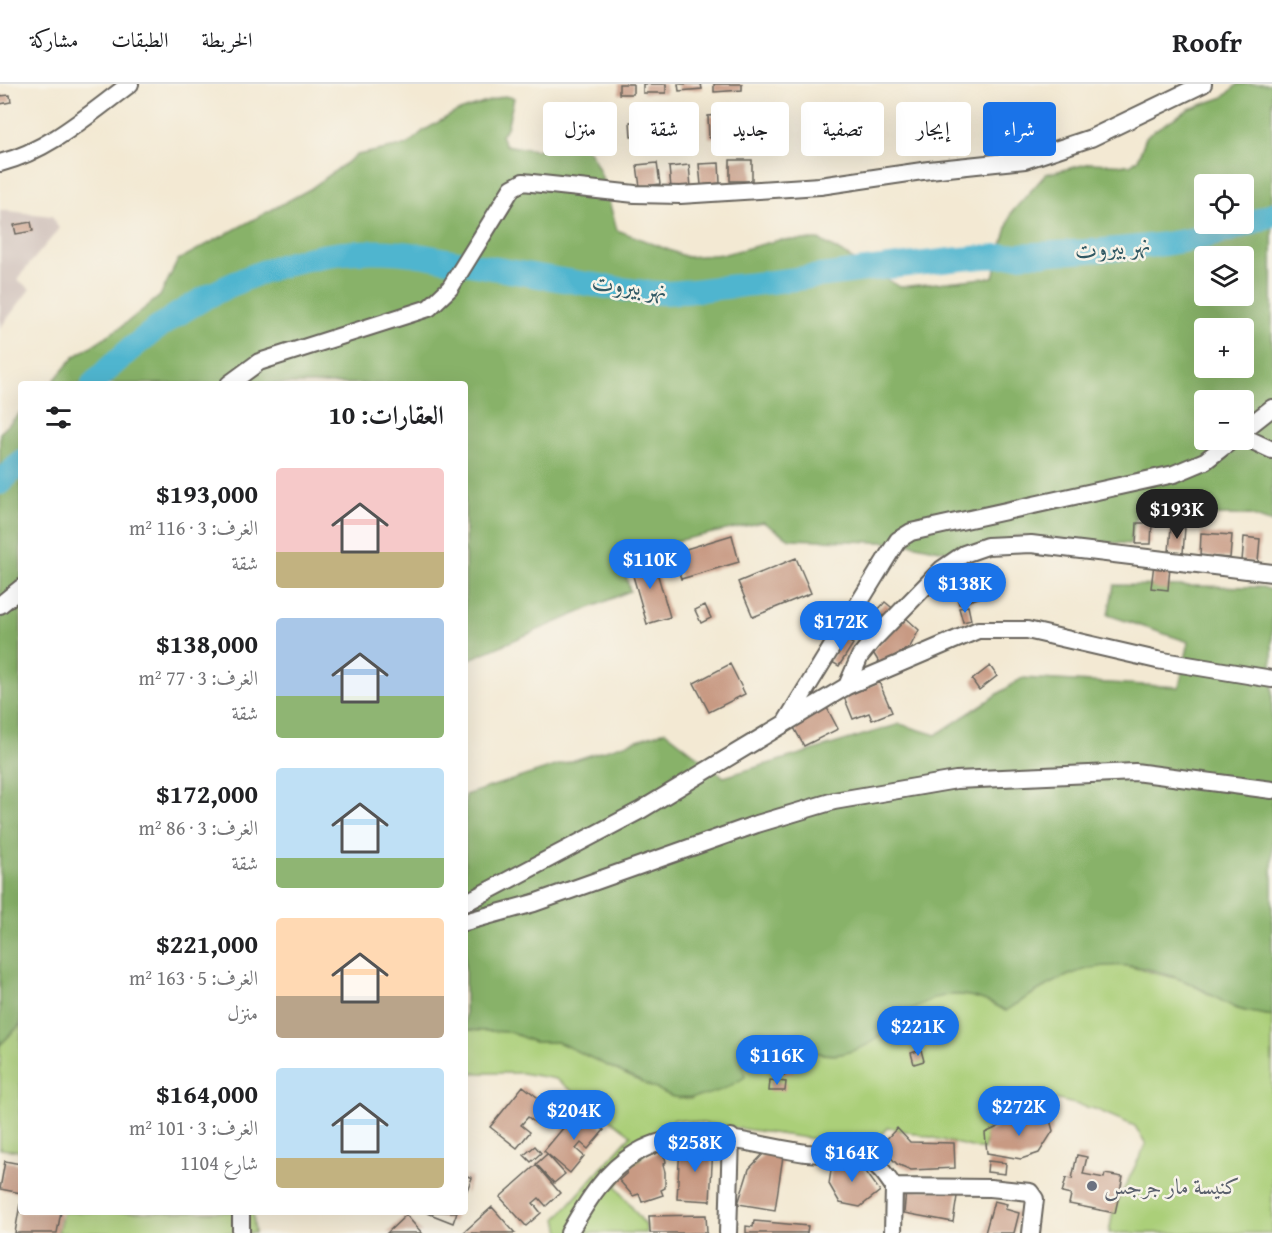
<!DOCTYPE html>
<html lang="ar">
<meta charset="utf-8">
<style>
body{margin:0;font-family:"Gentium Book Plus",Amiri,serif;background:#f2f2f2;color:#202124;direction:rtl;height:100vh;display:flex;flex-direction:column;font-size:22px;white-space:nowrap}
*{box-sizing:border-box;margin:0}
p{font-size:20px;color:#757577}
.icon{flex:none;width:33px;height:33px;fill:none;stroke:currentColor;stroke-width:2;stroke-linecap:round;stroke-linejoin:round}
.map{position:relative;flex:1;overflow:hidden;direction:ltr}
.panel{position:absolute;left:18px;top:297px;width:450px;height:834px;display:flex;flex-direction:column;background:#fff;border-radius:6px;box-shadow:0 6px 24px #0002;direction:rtl}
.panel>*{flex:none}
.top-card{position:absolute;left:486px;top:18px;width:570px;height:54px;direction:rtl;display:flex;gap:12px}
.buttons{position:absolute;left:1194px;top:90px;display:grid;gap:12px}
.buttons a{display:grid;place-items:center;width:60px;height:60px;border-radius:6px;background:#fff;box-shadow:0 6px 24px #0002;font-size:30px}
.price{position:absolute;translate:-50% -51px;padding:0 14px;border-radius:21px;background:#1a73e8;color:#fff;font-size:20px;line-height:39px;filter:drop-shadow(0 2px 3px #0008)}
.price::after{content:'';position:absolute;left:50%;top:36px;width:18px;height:14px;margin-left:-9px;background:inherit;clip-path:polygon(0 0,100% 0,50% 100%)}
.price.active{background:#222;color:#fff}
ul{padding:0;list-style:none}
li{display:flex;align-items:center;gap:18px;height:150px;padding:0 24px}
li span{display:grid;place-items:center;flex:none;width:168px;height:120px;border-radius:6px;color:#555}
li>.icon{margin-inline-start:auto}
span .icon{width:72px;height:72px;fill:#fffc;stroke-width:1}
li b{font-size:26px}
h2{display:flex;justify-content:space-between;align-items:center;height:72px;padding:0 24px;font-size:26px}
.tag{padding:0 21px;border-radius:6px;background:#fff;box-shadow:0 6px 24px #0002;font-size:21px;line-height:54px}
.tag.active{background:#1a73e8;color:#fff}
header{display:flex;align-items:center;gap:36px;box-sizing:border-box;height:84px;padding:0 30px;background:#fff;border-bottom:2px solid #e0e0e0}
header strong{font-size:28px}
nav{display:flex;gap:33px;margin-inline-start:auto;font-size:21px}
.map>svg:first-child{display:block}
</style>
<header>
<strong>Roofr</strong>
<nav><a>الخريطة</a><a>الطبقات</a><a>مشاركة</a></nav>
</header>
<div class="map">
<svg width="1272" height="1149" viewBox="0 0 1272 1149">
<rect width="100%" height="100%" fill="#f7f3e8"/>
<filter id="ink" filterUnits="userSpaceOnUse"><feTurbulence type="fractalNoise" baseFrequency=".0167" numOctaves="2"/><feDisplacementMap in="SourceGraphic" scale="12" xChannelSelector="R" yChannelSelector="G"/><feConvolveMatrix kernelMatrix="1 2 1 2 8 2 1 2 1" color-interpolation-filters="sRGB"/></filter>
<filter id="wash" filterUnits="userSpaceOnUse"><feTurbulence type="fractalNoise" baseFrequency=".008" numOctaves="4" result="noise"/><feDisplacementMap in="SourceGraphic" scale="24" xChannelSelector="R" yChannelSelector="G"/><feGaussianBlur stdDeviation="1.35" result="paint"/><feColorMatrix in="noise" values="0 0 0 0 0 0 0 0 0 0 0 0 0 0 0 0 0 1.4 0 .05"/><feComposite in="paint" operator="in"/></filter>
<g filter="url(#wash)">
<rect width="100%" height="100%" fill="#f3e9d3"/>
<path fill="#cfc0ba" d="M0 126 52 132 59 145 17 195 30 205 0 244Z"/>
<path fill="#abcf79" stroke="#64764a" stroke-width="1.5" d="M1119 880 1183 896 1237 925 1272 932V1149H1109L1113 1127 1146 1060 1135 1042 1095 1025 1046 1013 991 1024 984 1066 888 1043 870 1063 674 1035 616 1102 646 1142V1149H560L557 1134 631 1051 556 995 522 989H465V946L510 948 534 958H558L673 1013 691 1015 742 970 755 955C764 955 774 955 783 957 802 963 820 974 841 970 852 967 871 960 879 953 884 949 887 943 892 940 932 908 961 900 1006 927 1041 903 1076 881 1119 880Z
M21 940V1067L0 1065V961Z
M63 1128H253L255 1149H58Z"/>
<path fill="#88b269" stroke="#526742" stroke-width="1.5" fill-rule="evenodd" d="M1238 0H1272V439L1250 431 1136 432 1130 460 1018 452 969 472 906 459 790 455 763 438 621 469 630 507 465 577V300H51L74 273 121 243 160 212 178 176 310 105 357 71 407 61 423 47 454 29 504 12 514 14 507 44 501 51 505 61 535 66 568 60 588 66C602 82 610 123 617 146L687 173 725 170 779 156H820L900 203 993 193 1011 129 1046 90 1091 79 1130 81 1138 75 1146 53 1153 47 1189 25 1224 13ZM1204 100H1244V140H1204ZM1204 172H1244V212H1204ZM1204 244H1244V284H1204ZM1204 316H1244V356H1204Z
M21 328V940L0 961V349Z
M1114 501 1262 503 1272 506V932C1261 929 1246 929 1236 924 1218 916 1201 903 1182 896 1107 866 1069 885 1006 927 961 900 932 908 892 940 887 944 884 949 879 953 870 961 853 967 841 970 819 973 802 964 783 957 775 955 764 955 755 955L742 970 745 993C723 1008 699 1016 673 1013L558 958H534L510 948 465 946V711L665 647 724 693 900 640 936 651 1022 594 1179 603 1189 558 1108 531Z"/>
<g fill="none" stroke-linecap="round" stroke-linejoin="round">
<path stroke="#50b5cf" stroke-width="24" d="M93 300C178 213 300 150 425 172 481 182 538 193 595 201 616 204 640 209 662 209 686 209 711 204 736 202 811 194 887 182 962 175 1059 165 1183 173 1272 130
M0 399 21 378"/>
</g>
<g id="blocks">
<path fill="#c89a83" d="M619 0H633V10H619Z
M643 0H666V9H643Z
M678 0H701L702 5 679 7Z
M714 0H742V6L714 8Z
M10 11 11 18 0 20V12Z
M732 30 734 52 709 54 708 32Z
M694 35 695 55 667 58 665 37Z
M652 37 653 52 631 53 630 38Z
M730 76H752V97H730Z
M657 79 660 100 640 103 637 81Z
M719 79 720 99 701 101 699 80Z
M689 81 691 103 671 104 669 83Z
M31 138 33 147 16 150 14 141Z
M1137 439H1152L1151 460H1136Z
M1171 443 1185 444 1183 469 1169 468Z
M1201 449 1232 451 1230 474 1200 472Z
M732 451 739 478 681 495 673 469Z
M1244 453 1260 455 1258 478 1242 477Z
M652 471 670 533 647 540 629 478Z
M796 474 811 509 753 533 738 498Z
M1154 480 1170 482 1168 506 1151 504Z
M986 496 991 510 959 520 955 506Z
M885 518 896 527 888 536 877 527Z
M705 521 711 534 701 539 695 526Z
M968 522 971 536 963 538 959 524Z
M905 533 919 546 910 563 880 580 872 567Z
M843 554 853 560 839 582 830 577Z
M730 580 745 610 709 628 694 599Z
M990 582 997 592 979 606 972 596Z
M879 598 892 628 872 636 869 629 853 635 844 613Z
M826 622 838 645 804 662 792 640Z
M921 966 924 977 914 980 911 969Z
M792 977 794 989 783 991 780 979Z
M770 996 786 998 785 1007H769Z
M523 1002 551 1024 538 1041 528 1033 521 1041 530 1048 517 1064 490 1043Z
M579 1025 604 1046 588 1065 581 1059 576 1065 584 1072 570 1089 544 1067Z
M1049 1032 1053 1047 1039 1069 1021 1075 987 1069 985 1049 1002 1041 1001 1036Z
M897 1044 910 1058 954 1059 955 1084 911 1086 897 1080 880 1062Z
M680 1061 713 1063 710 1117 677 1115Z
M535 1062 541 1069 531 1078 524 1071Z
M658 1068 665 1074 666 1078 663 1081 665 1088V1104L661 1106 663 1111 642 1118 639 1110 633 1112 619 1096 627 1089 625 1083Z
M765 1068 783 1072 775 1126 738 1120 749 1085Z
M547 1070 565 1090 554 1099 536 1080Z
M1077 1071 1087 1073 1083 1090 1104 1094 1105 1090 1123 1093 1115 1129 1069 1120 1071 1111 1062 1109 1066 1094 1072 1095Z
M840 1074H856L880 1107 860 1123 840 1119 829 1100 832 1080Z
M5 1077 21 1080V1109L0 1105Z
M988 1077 1006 1079 1005 1090 987 1088Z
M536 1081 560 1109 546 1122 539 1114 533 1119 541 1129 526 1142 500 1113Z
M465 1091 472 1094 465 1111Z
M906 1106H958L953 1138 904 1129Z
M994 1117 1007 1120 1005 1125 1019 1129 1014 1149H985Z
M20 1120 21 1128H61L57 1149H15Z
M492 1123 515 1149H463Z
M425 1128H457L453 1139Z
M406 1131 422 1149H387Z
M706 1131 707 1149H650L649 1132Z
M754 1137 808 1142 807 1149H746V1142L753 1143Z"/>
</g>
</g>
<g filter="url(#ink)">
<use href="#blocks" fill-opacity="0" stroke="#67645c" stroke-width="1.5"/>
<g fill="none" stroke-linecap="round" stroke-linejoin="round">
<g stroke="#67645c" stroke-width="20">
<path id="minor" d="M0 79C50 66 89 30 130 0
M229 300 259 278 429 224 450 204 512 104 523 98 635 110 680 111 820 102 929 86 1025 76 1091 54 1203 0
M1244 346 1272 324
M1244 353 1272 366
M0 521 21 504
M847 602 860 572 873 556 942 485 964 470 987 462 1031 460 1272 489
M787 636 889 470 898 456 911 448 1174 390 1205 377 1232 356
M465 819 641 726 847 602 978 546H1027L1157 576 1272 595
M465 838 534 819 757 740 834 717 956 696 1135 688 1272 706
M894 1103 990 1104 1030 1108 1035 1115 1031 1149
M241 1149V1128
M569 1149C586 1119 605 1087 636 1069 689 1037 750 1061 806 1069 826 1071 851 1068 869 1076 880 1082 887 1093 894 1103
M728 1149 731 1053
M893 1149 894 1103"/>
</g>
<use href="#minor" stroke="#fff" stroke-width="16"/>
</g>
</g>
<circle fill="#6b7280" stroke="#f7f3e8" stroke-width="2" cx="1092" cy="1102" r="6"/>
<g text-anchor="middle" stroke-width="5" stroke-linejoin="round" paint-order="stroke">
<g font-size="22" fill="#5b616d" stroke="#f7f3e8" text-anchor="start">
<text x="1104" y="1110">كنيسة مار جرجس</text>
</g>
<g font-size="24" font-style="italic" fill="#315964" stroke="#f7f3e8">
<text transform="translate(1113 163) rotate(-6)" y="8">نهر بيروت</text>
<text transform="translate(630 202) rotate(6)" y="8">نهر بيروت</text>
</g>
</g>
</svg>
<div class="buttons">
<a><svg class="icon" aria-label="locate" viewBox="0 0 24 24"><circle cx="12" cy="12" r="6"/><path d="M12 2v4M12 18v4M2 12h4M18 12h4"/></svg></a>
<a><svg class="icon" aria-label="layers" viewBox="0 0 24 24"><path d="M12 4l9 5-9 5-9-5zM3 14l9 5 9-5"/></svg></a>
<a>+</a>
<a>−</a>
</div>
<b class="price active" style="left:1177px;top:456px">$193K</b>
<b class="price" style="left:650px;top:506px">$110K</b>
<b class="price" style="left:965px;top:530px">$138K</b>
<b class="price" style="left:841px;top:568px">$172K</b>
<b class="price" style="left:918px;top:973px">$221K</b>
<b class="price" style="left:777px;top:1002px">$116K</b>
<b class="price" style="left:1019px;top:1053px">$272K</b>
<b class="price" style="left:574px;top:1057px">$204K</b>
<b class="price" style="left:695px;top:1089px">$258K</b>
<b class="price" style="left:852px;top:1099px">$164K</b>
<div class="top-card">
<a class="tag active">شراء</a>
<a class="tag">إيجار</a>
<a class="tag">تصفية</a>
<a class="tag">جديد</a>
<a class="tag">شقة</a>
<a class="tag">منزل</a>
</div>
<section class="panel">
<h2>العقارات: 10<svg class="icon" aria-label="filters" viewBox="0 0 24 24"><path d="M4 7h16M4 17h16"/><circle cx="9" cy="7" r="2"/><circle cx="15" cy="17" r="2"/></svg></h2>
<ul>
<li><span style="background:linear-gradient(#f6c9c9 70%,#c2b280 0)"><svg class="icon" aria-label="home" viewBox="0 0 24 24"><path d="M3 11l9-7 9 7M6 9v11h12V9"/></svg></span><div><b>$193,000</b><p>الغرف: 3 · 116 m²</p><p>شقة</p></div></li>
<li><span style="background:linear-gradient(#a9c7e8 65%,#8fb573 0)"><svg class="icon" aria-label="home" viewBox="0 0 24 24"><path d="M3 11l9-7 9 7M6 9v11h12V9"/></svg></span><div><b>$138,000</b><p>الغرف: 3 · 77 m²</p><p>شقة</p></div></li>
<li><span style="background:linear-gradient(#bfe0f5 75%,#8fb573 0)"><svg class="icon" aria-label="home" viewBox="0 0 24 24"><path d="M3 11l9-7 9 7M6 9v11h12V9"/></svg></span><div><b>$172,000</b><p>الغرف: 3 · 86 m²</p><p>شقة</p></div></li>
<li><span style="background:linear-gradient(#ffd9b3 65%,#b9a48a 0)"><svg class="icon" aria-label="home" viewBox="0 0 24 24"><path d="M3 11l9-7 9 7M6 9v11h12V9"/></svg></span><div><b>$221,000</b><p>الغرف: 5 · 163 m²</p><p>منزل</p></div></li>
<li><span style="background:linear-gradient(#bfe0f5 75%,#c2b280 0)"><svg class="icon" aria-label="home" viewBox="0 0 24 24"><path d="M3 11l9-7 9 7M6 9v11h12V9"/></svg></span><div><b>$164,000</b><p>الغرف: 3 · 101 m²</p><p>شارع 1104</p></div></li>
</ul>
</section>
</div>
